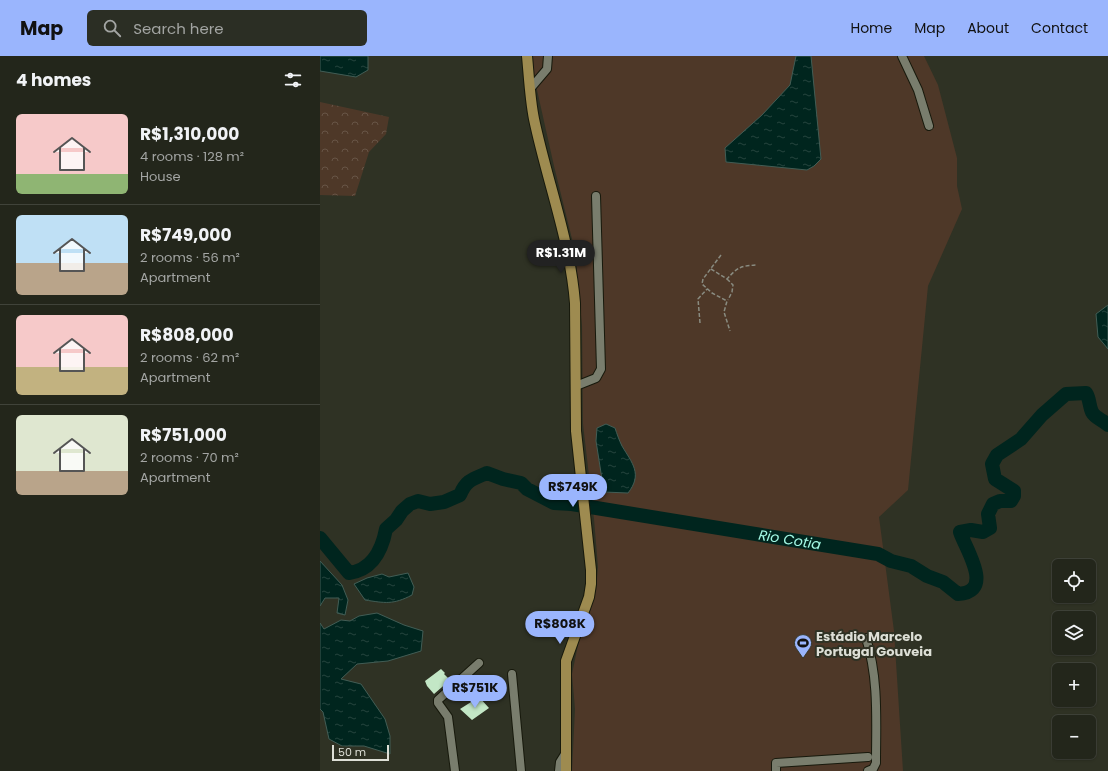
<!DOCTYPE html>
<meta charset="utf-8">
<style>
body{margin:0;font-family:Poppins,sans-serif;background:#2b2e24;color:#f1f3f6;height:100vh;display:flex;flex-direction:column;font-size:15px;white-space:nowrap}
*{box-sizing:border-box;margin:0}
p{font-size:13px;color:#a3a5a3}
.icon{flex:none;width:22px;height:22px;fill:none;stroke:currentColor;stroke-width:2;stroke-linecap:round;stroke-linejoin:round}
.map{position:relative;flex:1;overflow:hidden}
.details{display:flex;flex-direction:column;background:#23261b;width:320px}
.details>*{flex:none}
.tools{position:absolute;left:732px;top:503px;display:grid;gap:8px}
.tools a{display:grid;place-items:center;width:44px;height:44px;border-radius:6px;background:#23261b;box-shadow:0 1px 3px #0004,0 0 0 1px #40433a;font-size:20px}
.scale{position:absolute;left:12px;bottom:10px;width:57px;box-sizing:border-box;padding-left:4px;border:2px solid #dddfd6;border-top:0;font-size:11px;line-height:14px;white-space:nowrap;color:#dddfd6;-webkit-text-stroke:3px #2f3224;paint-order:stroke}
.price{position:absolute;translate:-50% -34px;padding:0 9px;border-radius:14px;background:#9ab5fd;color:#111;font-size:13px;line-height:26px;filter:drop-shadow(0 1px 2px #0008)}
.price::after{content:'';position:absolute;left:50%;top:24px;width:12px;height:9px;margin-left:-6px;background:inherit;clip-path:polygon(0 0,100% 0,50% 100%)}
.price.on{background:#222;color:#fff}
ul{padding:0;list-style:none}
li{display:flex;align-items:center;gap:12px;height:100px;padding:0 16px}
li+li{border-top:1px solid #40433a}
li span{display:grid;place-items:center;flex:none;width:112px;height:80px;border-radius:6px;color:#555}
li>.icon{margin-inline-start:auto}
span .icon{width:48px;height:48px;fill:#fffc;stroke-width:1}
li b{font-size:17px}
h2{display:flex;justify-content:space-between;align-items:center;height:48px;padding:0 16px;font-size:17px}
header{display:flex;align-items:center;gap:24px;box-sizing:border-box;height:56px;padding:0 20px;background:#9ab5fd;color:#111}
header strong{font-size:19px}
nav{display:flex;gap:22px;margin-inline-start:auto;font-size:14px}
.search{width:280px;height:36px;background:#2b2e24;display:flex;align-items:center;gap:10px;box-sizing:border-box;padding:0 14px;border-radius:6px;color:#a3a5a3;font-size:15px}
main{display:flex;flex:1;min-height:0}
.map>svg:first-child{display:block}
</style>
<header>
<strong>Map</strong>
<div class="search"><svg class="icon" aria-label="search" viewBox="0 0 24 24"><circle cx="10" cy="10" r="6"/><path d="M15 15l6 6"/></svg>Search here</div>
<nav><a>Home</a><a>Map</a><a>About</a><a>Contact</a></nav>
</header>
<main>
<section class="details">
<h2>4 homes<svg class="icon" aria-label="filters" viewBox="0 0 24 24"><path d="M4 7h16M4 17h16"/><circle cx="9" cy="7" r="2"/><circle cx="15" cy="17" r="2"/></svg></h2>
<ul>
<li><span style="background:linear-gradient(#f6c9c9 75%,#8fb573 0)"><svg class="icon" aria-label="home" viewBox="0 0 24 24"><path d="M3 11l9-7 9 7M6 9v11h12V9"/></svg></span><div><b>R$1,310,000</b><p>4 rooms · 128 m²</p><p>House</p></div></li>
<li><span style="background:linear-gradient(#bfe0f5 60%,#b9a48a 0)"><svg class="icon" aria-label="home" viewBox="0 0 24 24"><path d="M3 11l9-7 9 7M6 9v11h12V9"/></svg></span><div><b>R$749,000</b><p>2 rooms · 56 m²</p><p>Apartment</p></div></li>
<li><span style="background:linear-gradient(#f6c9c9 65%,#c2b280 0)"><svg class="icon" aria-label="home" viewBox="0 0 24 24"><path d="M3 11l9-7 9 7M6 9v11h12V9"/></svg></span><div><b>R$808,000</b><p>2 rooms · 62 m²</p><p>Apartment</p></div></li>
<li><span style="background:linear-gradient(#dfe7d0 70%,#b9a48a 0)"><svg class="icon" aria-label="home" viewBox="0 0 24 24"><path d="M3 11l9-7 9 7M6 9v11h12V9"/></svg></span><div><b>R$751,000</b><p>2 rooms · 70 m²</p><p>Apartment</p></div></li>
</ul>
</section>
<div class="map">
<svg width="788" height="715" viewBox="0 0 788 715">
<defs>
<pattern id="forest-crowns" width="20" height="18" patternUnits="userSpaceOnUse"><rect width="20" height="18" fill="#4e3828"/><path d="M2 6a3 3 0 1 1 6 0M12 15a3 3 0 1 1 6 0" fill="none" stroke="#675446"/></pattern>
<pattern id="water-ripples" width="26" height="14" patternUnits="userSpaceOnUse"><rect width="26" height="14" fill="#00251e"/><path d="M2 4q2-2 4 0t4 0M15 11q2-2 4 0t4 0" fill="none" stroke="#25443e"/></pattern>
</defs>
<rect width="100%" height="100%" fill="#2f3224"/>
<path fill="url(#forest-crowns)" d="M0 46 69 61 66 78 49 96 35 140 0 139Z"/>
<path fill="#4e3828" d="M212 0H604L618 29 637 102V130L642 153 608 230 588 434 559 461 574 575 583 715H252L255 653 252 618 258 589 276 534 278 511 274 463 263 368 262 270 255 195 234 110 213 16Z"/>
<path fill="url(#water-ripples)" stroke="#425d55" d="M0 0H48V14L36 21 0 15Z
M476 0H491L501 103 494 110 487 114 406 106 405 92 442 59 470 29Z
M788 249V293L778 281 776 258Z
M286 368 295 372C297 378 299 384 302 390 312 407 323 418 308 437L284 436 276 385 277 372Z
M0 505 22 529 28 544 25 559 17 557 19 542H5L0 550Z
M88 517 94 531 92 539C73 549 65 547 45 544L34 528 47 522 62 518 69 521Z
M57 557 84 569 103 575 101 595 68 605 37 608 21 623 41 628 65 663 70 680V698L44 690H22L9 683 3 656 0 653V567L4 573 21 564 30 565 39 560Z"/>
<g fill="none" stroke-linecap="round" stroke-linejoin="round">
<path stroke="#00251e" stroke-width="14" id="s1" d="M0 482 29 517C52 514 62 494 66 473L76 464 82 455 90 448 98 445 110 448 124 446 140 439C146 424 153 423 167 417L183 423 201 427 207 433 234 447 252 448 558 498 571 505 591 510 607 520 623 526 638 538C675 536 646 494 640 476L651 474 663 476 670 472 668 458 673 448 680 445H691L694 440V435L675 423 672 408 677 399 701 383 722 359 746 338 766 337C770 343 769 350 772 356 775 362 783 364 788 369"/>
</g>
<path fill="#c3e7c6" d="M121 613 125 617 124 618 128 622 127 624 129 625 114 638 107 630 105 625Z
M159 641 169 652 152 664 140 653Z"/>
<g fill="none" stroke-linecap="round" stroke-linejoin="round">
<g stroke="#17190c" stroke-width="10">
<path id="minor" d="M582 0 598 34 609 70
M210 33 227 13 228 0
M256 330 276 322 281 313 276 140
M546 582C559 623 556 666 556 707L553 713 548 715
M192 618 201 715
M135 715 128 661 118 647V644L159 607
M239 715 240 706 245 698
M456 715V707L548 701"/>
</g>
<g stroke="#17190c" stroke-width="12">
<path id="major" d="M207 0C209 21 210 43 214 63 227 125 250 184 255 247L256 375 271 514V528L269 541 246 605V715"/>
</g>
<path stroke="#898b80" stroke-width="1.5" stroke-dasharray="4 2" stroke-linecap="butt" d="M401 199 383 223 382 228 392 237 407 245 404 256 410 275
M391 213 407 223C418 211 420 210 437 209
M407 223 413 229 412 236 408 244
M380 267 378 243 387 233"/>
<use href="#minor" stroke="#797d6d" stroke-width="8"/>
<use href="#major" stroke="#9e8b50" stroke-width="10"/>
</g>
<defs>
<g id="stadium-pin" transform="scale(0.9)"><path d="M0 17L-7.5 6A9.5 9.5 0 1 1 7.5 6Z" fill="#9ab5fd" stroke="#2f3224"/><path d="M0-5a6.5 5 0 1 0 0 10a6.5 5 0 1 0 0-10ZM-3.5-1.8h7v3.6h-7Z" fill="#111"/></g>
</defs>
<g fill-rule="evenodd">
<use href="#stadium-pin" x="483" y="587"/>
</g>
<g text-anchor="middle" stroke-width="4" stroke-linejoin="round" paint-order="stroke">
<g font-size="13" font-weight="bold" fill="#dddfd6" stroke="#2f3224" text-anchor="start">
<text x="496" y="585">Estádio Marcelo<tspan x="496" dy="15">Portugal Gouveia</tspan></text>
</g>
<g font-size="14" font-style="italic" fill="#a2f8e4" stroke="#2f3224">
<text dy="5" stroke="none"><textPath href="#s1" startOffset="544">Rio Cotia</textPath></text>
</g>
</g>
</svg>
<div class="tools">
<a><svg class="icon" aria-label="locate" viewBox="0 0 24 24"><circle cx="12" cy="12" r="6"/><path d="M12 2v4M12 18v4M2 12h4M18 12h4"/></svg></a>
<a><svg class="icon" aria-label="layers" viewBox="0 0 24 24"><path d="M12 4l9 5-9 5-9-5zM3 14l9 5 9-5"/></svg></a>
<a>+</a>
<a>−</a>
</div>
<div class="scale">50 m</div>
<b class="price on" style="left:241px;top:218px">R$1.31M</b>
<b class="price" style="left:253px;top:452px">R$749K</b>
<b class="price" style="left:240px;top:589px">R$808K</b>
<b class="price" style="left:155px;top:653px">R$751K</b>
</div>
</main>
